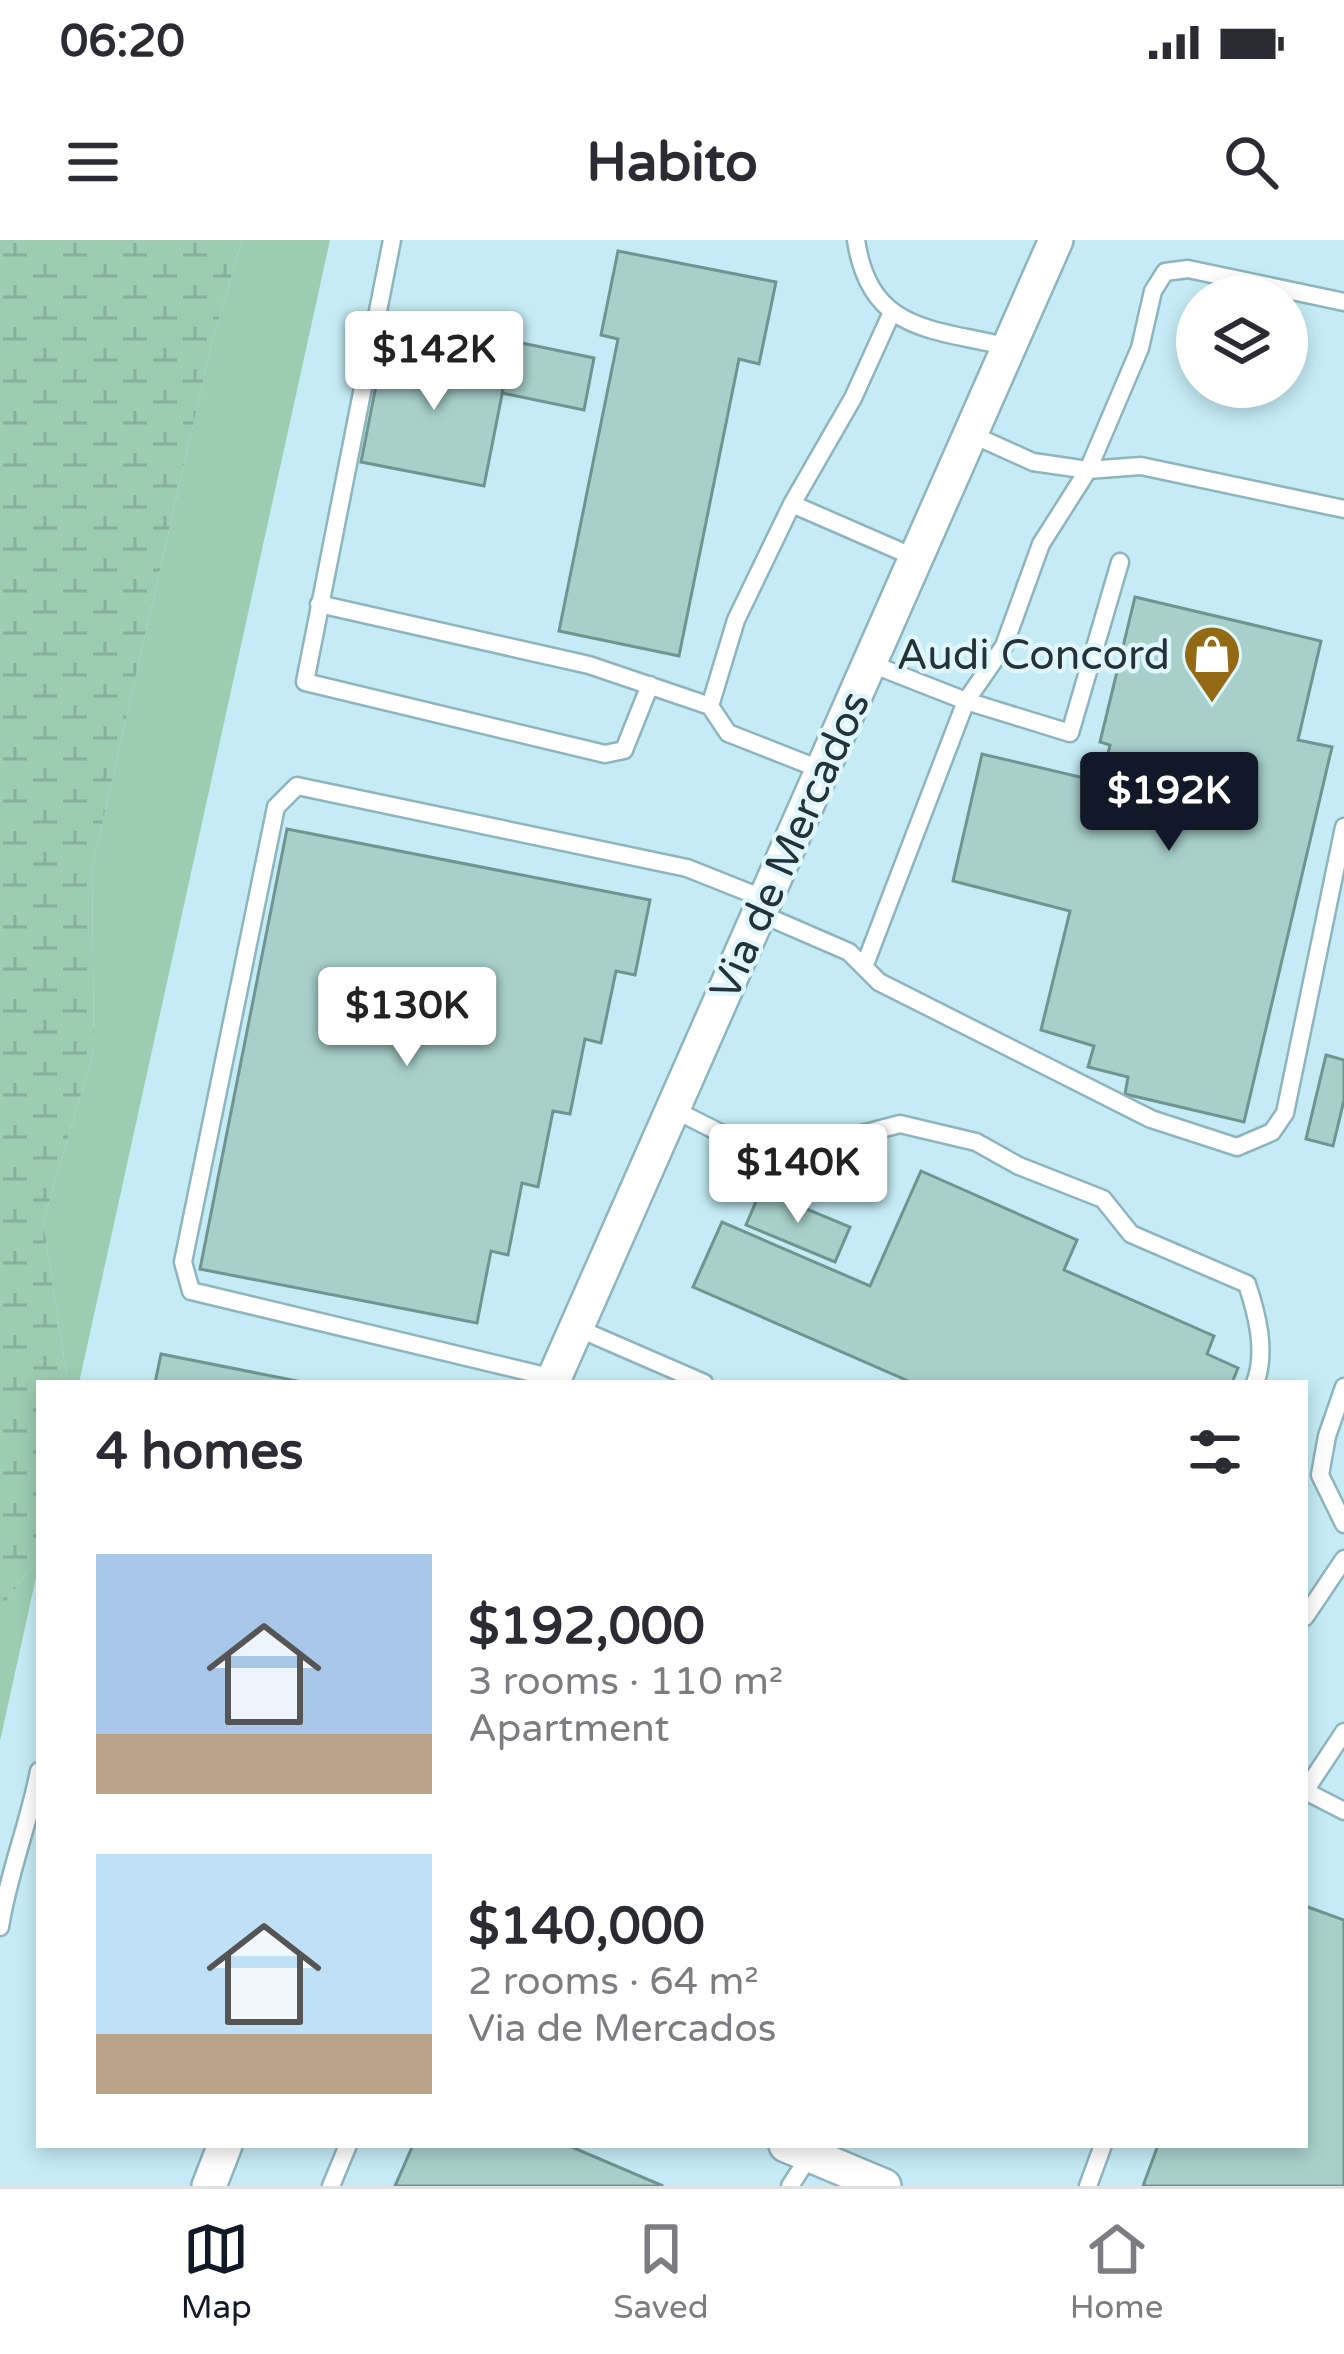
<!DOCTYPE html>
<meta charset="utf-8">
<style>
body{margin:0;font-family:"Varela Round",sans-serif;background:#f2f2f3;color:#2b2b33;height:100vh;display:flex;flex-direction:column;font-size:45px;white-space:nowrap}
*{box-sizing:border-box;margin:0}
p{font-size:39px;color:#7c7c81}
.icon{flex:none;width:66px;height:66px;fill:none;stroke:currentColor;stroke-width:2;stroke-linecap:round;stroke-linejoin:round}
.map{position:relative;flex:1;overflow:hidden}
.side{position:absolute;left:36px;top:1140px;width:1272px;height:768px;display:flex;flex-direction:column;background:#fff;border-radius:0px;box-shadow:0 6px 18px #0003}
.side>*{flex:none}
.controls{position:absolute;left:1176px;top:36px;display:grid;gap:24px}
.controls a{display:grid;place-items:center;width:132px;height:132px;border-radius:50%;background:#fff;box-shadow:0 6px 18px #0003;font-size:60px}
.price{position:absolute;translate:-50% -102px;padding:0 27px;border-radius:12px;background:#fff;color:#222;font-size:39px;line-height:78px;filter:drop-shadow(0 3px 6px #0008)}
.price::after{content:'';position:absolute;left:50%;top:72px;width:36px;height:27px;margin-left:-18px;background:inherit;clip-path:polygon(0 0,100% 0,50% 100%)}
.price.current{background:#111827;color:#fff}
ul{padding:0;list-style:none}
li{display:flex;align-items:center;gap:36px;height:300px;padding:0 60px}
li span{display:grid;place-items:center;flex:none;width:336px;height:240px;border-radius:0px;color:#555}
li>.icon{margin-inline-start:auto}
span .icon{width:144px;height:144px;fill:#fffc;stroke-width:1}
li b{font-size:51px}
h2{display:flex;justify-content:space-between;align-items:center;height:144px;padding:0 60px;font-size:51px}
.status{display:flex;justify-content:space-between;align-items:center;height:84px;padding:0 60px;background:#fff;direction:ltr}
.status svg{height:33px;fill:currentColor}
header{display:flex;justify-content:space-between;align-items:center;height:156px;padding:0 60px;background:#fff;font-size:54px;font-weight:700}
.menu{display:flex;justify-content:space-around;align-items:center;height:168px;border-top:3px solid #e1e1e2;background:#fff;font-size:33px;color:#7c7c81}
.menu a{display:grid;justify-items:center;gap:6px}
.menu .current{color:#111827}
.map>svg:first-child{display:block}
</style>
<div class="status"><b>06:20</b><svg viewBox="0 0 49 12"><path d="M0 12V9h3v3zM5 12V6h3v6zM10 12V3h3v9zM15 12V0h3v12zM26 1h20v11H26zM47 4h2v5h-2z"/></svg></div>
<header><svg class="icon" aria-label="menu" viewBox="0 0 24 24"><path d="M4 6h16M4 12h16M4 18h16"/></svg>Habito<svg class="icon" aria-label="search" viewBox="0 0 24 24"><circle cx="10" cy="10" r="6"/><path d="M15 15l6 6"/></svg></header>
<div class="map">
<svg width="1344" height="1946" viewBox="0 0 1344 1946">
<defs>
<pattern id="wetland-marsh" width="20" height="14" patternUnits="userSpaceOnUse" patternTransform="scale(3)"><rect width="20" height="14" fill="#9ccdb1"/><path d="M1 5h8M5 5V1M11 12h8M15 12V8" fill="none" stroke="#86b099"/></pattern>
</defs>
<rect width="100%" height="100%" fill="#c5ecf6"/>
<path fill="#9ccdb1" d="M242 0H330L79 1143H68L43 982 94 810 92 628 211 106Z
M39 1316V1324L0 1501V1369Z"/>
<path fill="url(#wetland-marsh)" d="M0 0H242L211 106 92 628 94 810 43 982 68 1143H39V1316L0 1369Z"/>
<path fill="#a8d0cb" stroke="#6e9590" stroke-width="3" d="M618 11 776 42 759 124 739 119 679 416 559 391 618 99 601 95Z
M385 100 508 124 484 246 361 222Z
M512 101 594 118 584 170 502 153Z
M1135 357 1321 401 1298 500 1332 507 1244 882 1125 854 1128 837 1088 827 1094 806 1041 790 1070 671 953 641 982 514 1101 542 1110 505 1100 502Z
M287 589 650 660 635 735 616 731 601 803 585 799 570 874 553 871 538 947 522 943 508 1015 491 1011 477 1083 200 1029Z
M1326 815 1344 820V860L1333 906 1306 899Z
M921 931 1077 1000 1064 1030 1214 1096 1207 1114 1238 1128 1232 1143H913L693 1047 722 982 870 1046Z
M761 950 850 987 835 1022 746 985Z
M161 1114 307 1143H155Z
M1305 1666 1344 1680V1946H1143L1158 1905H1305Z
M413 1905H567L663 1946H395Z"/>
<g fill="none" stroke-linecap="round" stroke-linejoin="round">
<g stroke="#8eb4bd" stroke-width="21">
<path id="lane" d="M392 0 305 442 605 514 624 510 650 445
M856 0C870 93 932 88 1009 107
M971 194 1033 222 1088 230 1141 226 1344 269
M792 264 916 318
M319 364 589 425 710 466
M869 423 966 461 1070 493 1120 322
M822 530 728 493 710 466 736 380 792 264 853 158 892 72
M759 673 849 712 879 742 1151 879 1237 907 1272 892 1285 873 1344 587
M864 727 966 461 1004 406 1041 304 1088 230 1140 108 1153 51 1165 32 1188 29 1344 62
M673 869 770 918 900 884 976 902 1019 926 1103 959 1131 994 1247 1044C1257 1074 1267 1112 1255 1143
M575 1087 704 1143
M554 1138 191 1051 183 1022 276 567 297 546 687 628 765 659
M1344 1147 1327 1196 1320 1235 1344 1284
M1305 1377 1344 1319
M1305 1551 1344 1492
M1307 1552 1344 1571
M0 1687C8 1634 29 1584 39 1531
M331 1946 348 1905
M790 1946 810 1915
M1088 1946 1103 1905"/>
</g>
<g stroke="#8eb4bd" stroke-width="38">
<path id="street" d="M552 1143 1056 0
M786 1905 884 1946
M209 1946 225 1905"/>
</g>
<use href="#lane" stroke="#fff" stroke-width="16"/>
<use href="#street" stroke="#fff" stroke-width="33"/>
</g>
<defs>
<g id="shop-pin" transform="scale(3)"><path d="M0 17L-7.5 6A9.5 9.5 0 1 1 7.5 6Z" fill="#946914" stroke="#dff6fc"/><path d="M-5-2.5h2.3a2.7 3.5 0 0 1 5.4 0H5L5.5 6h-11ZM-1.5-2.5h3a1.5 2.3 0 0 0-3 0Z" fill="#fff"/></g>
</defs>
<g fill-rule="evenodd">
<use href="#shop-pin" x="1212" y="414"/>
</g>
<g text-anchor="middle" stroke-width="9" stroke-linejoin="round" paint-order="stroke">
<g font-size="42" fill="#243337" stroke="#dff6fc" text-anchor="end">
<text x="1170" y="429">Audi Concord</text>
</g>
<g font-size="42" fill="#243337" stroke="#dff6fc">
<text transform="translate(789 605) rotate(-66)" y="15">Via de Mercados</text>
</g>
</g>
</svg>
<div class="controls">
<a><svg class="icon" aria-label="layers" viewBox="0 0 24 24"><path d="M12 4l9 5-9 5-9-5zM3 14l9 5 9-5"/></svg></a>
</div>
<b class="price" style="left:434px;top:173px">$142K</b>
<b class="price current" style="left:1169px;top:614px">$192K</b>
<b class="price" style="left:407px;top:829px">$130K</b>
<b class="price" style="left:798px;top:986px">$140K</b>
<section class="side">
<h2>4 homes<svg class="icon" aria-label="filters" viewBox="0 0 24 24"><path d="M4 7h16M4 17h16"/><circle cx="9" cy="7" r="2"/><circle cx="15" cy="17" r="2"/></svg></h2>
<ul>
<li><span style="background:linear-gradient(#a9c7e8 75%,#b9a48a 0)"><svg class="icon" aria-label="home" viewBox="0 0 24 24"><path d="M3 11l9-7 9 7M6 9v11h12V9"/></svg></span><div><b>$192,000</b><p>3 rooms · 110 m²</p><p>Apartment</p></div></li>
<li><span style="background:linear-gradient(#bfe0f5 75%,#b9a48a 0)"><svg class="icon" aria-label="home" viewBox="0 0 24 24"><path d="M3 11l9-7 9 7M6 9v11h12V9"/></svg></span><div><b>$140,000</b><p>2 rooms · 64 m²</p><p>Via de Mercados</p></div></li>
</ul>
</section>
</div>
<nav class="menu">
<a class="current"><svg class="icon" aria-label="map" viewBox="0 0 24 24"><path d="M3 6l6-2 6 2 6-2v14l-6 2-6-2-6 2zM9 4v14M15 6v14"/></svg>Map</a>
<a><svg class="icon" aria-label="saved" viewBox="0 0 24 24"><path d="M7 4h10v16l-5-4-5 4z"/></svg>Saved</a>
<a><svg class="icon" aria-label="home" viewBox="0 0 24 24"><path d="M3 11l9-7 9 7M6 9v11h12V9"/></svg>Home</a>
</nav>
